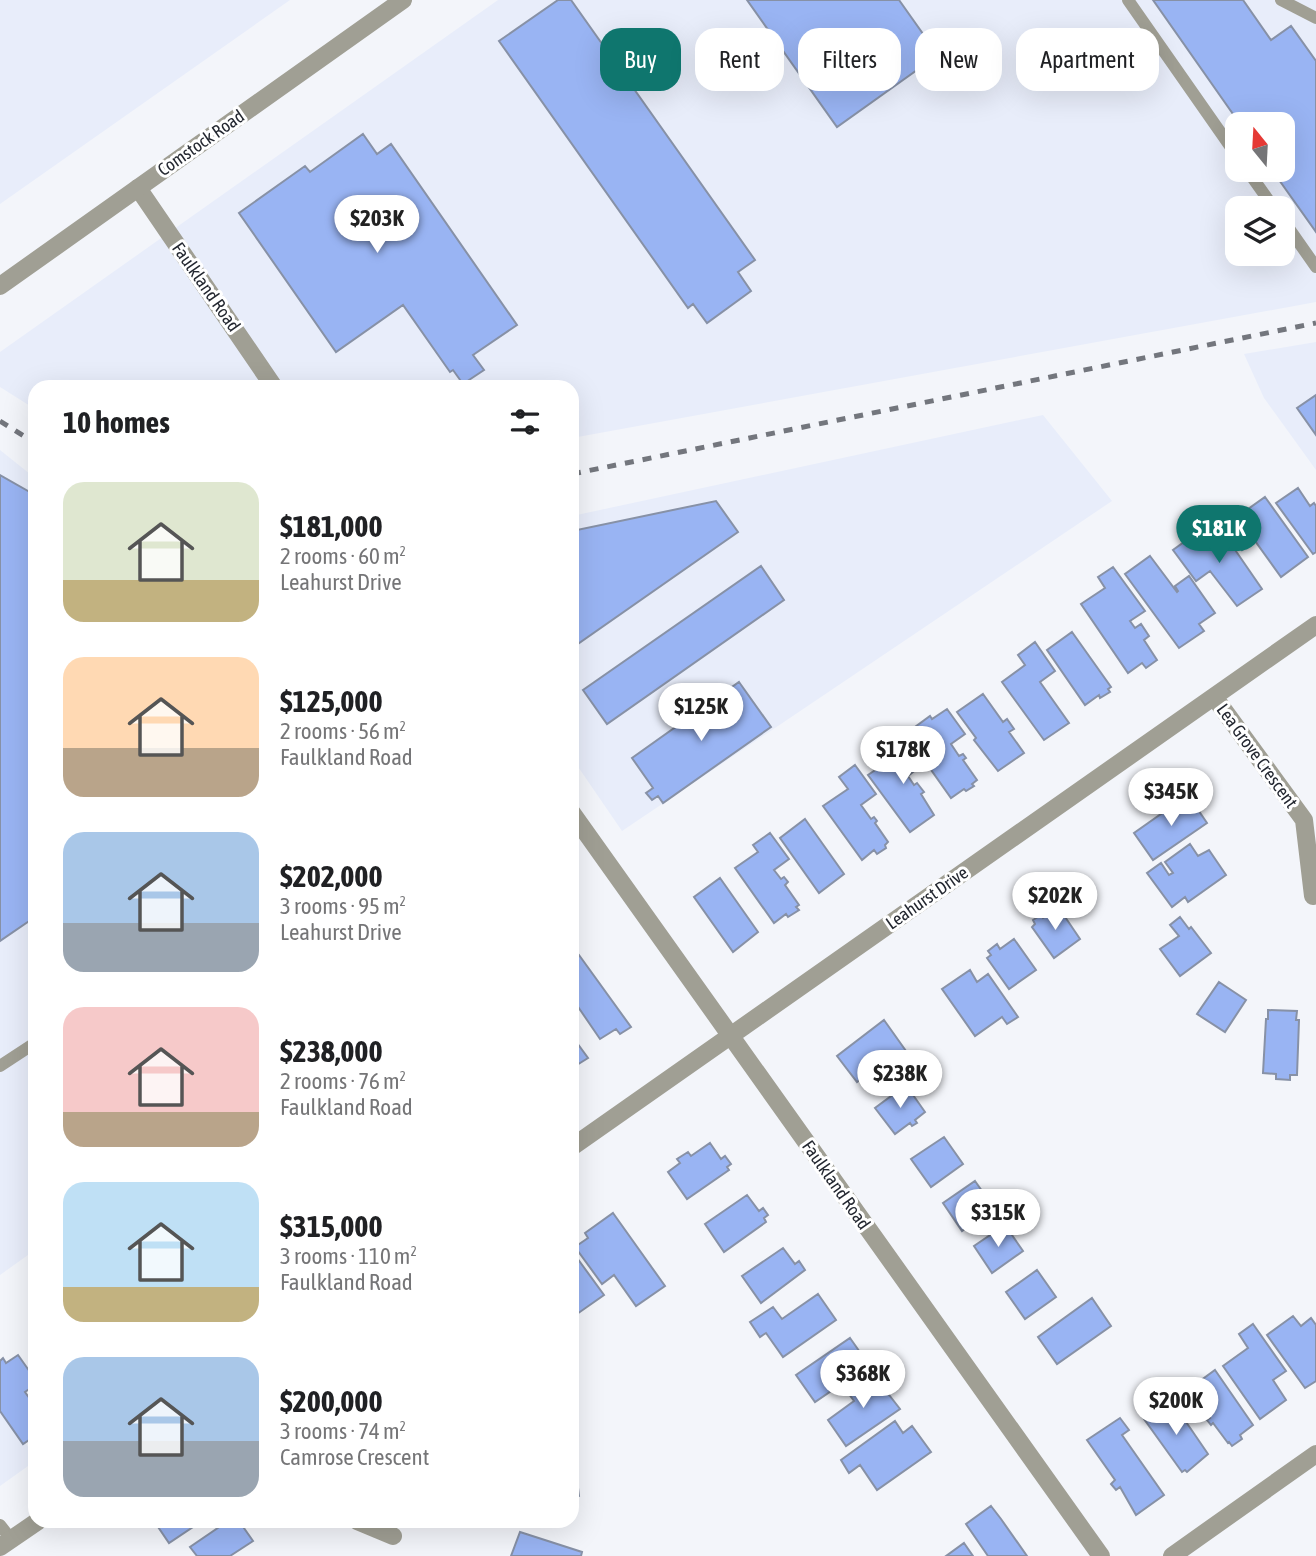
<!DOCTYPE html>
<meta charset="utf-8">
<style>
body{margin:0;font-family:"Asap Condensed",sans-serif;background:#f2f2f2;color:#202124;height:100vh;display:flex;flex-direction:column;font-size:26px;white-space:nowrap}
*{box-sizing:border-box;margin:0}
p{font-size:23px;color:#757577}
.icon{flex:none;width:38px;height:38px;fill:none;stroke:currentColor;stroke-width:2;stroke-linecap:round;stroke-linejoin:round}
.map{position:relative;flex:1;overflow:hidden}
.sheet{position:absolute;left:28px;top:380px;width:551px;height:1148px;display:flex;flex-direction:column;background:#fff;border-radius:21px;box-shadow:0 7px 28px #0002}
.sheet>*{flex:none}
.hud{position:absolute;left:600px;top:28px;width:611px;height:63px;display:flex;gap:14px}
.needle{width:46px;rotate:342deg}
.fabs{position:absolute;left:1225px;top:112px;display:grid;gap:14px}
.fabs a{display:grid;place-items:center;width:70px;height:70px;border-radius:14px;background:#fff;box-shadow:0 7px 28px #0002;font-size:35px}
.price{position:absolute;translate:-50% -60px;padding:0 16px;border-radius:24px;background:#fff;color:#222;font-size:23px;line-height:46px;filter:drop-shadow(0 2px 4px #0008)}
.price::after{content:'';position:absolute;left:50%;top:42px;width:21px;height:16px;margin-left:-10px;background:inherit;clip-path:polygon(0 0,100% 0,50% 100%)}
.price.on{background:#0f766e;color:#fff}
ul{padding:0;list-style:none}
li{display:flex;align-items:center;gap:21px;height:175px;padding:0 35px}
li span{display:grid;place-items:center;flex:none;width:196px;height:140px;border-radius:21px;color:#555}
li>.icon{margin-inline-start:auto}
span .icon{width:84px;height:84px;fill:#fffc;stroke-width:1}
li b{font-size:30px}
h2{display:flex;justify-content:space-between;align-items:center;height:84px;padding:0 35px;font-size:30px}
.chip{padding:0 24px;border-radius:21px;background:#fff;box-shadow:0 7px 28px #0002;font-size:24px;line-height:63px}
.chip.on{background:#0f766e;color:#fff}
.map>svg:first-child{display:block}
</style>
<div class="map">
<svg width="1316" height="1556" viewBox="0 0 1316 1556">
<rect width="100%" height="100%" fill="#f3f5fa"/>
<path fill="#e8edfa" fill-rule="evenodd" d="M0 0H290L0 204Z
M498 0H1316V302L572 438V387H35V409L0 387V352ZM1237 124H1283V170H1237ZM1237 208H1283V254H1237Z
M1316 342V470L1264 398 1244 354Z
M1043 415 1112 501 622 831 572 758V516Z
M0 450 35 478V1250L0 1275Z
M0 1406 35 1457V1461L0 1486Z"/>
<path fill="#99b4f3" stroke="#8791a6" stroke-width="2" d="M558 0H571L755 260 738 272 751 291 707 323 693 304 688 308 499 41Z
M747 0H899L938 55 837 127Z
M1153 0H1243L1271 40 1291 26 1316 61V232L1272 170H1283V124H1240Z
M363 134 377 154 391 144 517 325 473 355 484 370 463 384 453 370 450 372 403 305 336 352 239 213 305 166 310 172Z
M1316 395V435L1297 408Z
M0 475 35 495V917L0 941Z
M1298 488 1310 506 1314 503 1316 506V552L1313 554 1276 503Z
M1265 497 1308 557 1281 577 1255 541 1242 550 1221 521 1237 509 1241 514Z
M716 501 738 532 572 648V531Z
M1220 528 1262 589 1237 606 1210 571 1196 581 1173 550 1191 537 1197 545Z
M1150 556 1177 592 1178 591 1175 586 1189 576 1215 613 1199 624 1204 631 1179 648 1125 574Z
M761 566 784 600 607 724 583 690Z
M1113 567 1145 611 1130 621 1135 628 1141 624 1149 636 1144 640 1157 660 1146 668 1142 663 1128 673 1081 604 1105 588 1098 577Z
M1072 632 1111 687 1108 689 1110 692 1100 698 1099 695 1085 705 1047 650Z
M1035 642 1055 671 1040 682 1069 723 1044 740 1002 682 1025 665 1018 655Z
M739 682 771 727 663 803 658 796 652 800 646 793 653 788 632 758Z
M983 694 1003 722 1007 719 1014 729 1009 732 1024 753 998 771 974 740 976 738 957 712Z
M947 709 965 734 951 744 959 756 963 754 966 758 963 760 977 780 972 784 974 786 966 791 964 789 951 798 912 743 922 736 915 727 930 716 932 719Z
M904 738 923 764 908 776 914 785 917 783 924 792 921 794 934 815 910 832 868 775 893 758 887 750Z
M855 765 876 794 861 805 871 819 874 817 877 821 875 823 888 842 885 845 886 848 877 854 874 850 862 860 823 806 848 789 839 777Z
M1188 795 1207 823 1153 860 1134 833Z
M805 819 844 874 819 893 780 838Z
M770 833 789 859 774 870 781 879 784 877 788 882 785 885 799 905 796 907 799 910 788 917 786 914 774 923 735 868 758 852 753 845Z
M1190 844 1198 856 1209 850 1226 875 1188 902 1185 897 1172 907 1147 873 1161 863 1169 875 1173 873 1165 862Z
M720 878 758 932 733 952 694 897Z
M1059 908 1080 939 1054 958 1032 927 1035 924 1033 920 1041 915 1043 918Z
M1180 917 1189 929 1191 927 1211 953 1180 976 1160 949 1179 936 1170 925Z
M1014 939 1036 970 1009 989 987 958 991 955 988 951 997 944 1000 949Z
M579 955 631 1027 620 1034 616 1029 600 1039 572 998V959Z
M970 970 977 982 988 974 1018 1017 1007 1024 1002 1017 975 1036 942 989Z
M1219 982 1246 1000 1225 1032 1197 1014Z
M1268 1010 1297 1011 1296 1020H1299L1297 1075H1290V1080L1276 1079V1074L1263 1073 1266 1019H1268Z
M884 1020 906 1051 887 1064 885 1062 878 1067 880 1070 875 1074 872 1071 857 1082 837 1056Z
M572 1036 588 1058 572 1068Z
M906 1085 925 1112 915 1120 917 1123 912 1126 910 1123 895 1134 875 1108Z
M944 1137 963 1164 931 1187 911 1159Z
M710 1143 721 1159 725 1156 731 1164 727 1167 729 1170 687 1199 668 1172 680 1163 677 1159 688 1152 691 1156Z
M975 1181 994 1208 962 1231 943 1203Z
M747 1195 759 1211 763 1208 768 1215 764 1218 766 1222 724 1252 705 1224Z
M613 1213 665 1286 636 1306 614 1275 602 1284 575 1247 588 1238 585 1233Z
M1005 1225 1023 1251 992 1273 974 1246Z
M783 1248 795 1264 799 1261 805 1270 761 1303 742 1276Z
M572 1251 604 1295 577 1314 572 1308Z
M1037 1270 1056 1297 1025 1319 1006 1292Z
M818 1294 836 1320 783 1357 766 1333 760 1337 750 1322 773 1307 782 1319Z
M1092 1298 1111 1326 1057 1364 1038 1337Z
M1293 1316 1301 1326 1311 1318 1316 1325V1381L1305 1388 1267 1335Z
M1253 1324 1286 1371 1273 1380 1286 1400 1260 1419 1223 1366 1248 1348 1239 1334Z
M850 1338 869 1365 815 1402 796 1375Z
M18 1355 35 1379V1385L25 1392 35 1406V1436L23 1444 0 1411V1361L3 1358 6 1363Z
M1215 1370 1253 1425 1240 1435 1242 1439 1232 1446 1229 1442 1228 1443 1213 1423 1211 1425 1207 1420 1210 1418 1189 1389Z
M872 1373 900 1409 846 1446 828 1420 854 1401 846 1390Z
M1171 1400 1208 1454 1187 1472 1185 1470 1182 1472 1144 1419Z
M1120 1418 1129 1430 1122 1435 1164 1495 1136 1515 1120 1487 1116 1490 1111 1484 1115 1480 1087 1440Z
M895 1421 903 1433 912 1426 931 1452 877 1490 860 1465 849 1473 841 1460Z
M575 1463 579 1496 572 1497V1464Z
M991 1506 1001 1519 1027 1556H988L966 1524Z
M154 1521H202L169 1543Z
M228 1521H239L253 1541 230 1556H197L190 1547Z
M520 1532 582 1552 581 1556H511Z
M964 1543 973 1556H946Z"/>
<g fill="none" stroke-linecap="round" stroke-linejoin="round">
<path stroke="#a09f94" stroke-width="12" d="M1128 0 1237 156
M1281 0 1316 18
M1247 170 1274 208
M1283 220 1316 267
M0 1066 35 1043
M0 1525 11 1539"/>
<path stroke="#a09f94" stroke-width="18" d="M138 188 274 387
M1215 698 1304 820 1313 896
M572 813 1101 1556
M572 1147 1316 625
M357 1521 393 1536
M0 1547 38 1521
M1172 1556 1316 1454"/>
<path stroke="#a09f94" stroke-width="18" d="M0 286 403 0"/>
<path stroke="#73767d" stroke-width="5" stroke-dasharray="9 9" stroke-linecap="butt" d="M0 421 35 443
M572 474 1316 323"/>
</g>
<g text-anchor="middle" stroke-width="6" stroke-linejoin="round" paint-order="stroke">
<g font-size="18" fill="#242831" stroke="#fff">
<text transform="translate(201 143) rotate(-35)" y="6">Comstock Road</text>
<text transform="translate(206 287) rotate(55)" y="6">Faulkland Road</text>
<text transform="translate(1257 756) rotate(54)" y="6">Lea Grove Crescent</text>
<text transform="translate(927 898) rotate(-35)" y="6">Leahurst Drive</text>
<text transform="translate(836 1185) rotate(55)" y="6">Faulkland Road</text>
</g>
</g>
</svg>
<div class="fabs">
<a><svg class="needle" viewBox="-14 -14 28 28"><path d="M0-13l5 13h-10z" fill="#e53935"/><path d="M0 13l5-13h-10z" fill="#757577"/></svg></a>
<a><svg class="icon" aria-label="layers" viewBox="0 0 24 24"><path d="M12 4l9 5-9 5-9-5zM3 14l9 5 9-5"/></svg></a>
</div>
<b class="price" style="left:377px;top:255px">$203K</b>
<b class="price on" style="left:1219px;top:565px">$181K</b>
<b class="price" style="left:701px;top:743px">$125K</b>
<b class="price" style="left:903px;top:786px">$178K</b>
<b class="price" style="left:1171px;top:828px">$345K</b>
<b class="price" style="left:1055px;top:932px">$202K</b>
<b class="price" style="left:900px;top:1110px">$238K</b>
<b class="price" style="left:998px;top:1249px">$315K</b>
<b class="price" style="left:863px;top:1410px">$368K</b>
<b class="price" style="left:1176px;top:1437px">$200K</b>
<div class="hud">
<a class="chip on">Buy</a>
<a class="chip">Rent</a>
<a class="chip">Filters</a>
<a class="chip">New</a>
<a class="chip">Apartment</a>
</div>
<section class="sheet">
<h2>10 homes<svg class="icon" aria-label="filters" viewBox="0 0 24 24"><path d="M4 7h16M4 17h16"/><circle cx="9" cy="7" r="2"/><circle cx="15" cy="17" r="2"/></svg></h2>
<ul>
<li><span style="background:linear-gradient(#dfe7d0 70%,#c2b280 0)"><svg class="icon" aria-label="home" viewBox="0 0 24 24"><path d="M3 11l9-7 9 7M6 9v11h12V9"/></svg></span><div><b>$181,000</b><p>2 rooms · 60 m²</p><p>Leahurst Drive</p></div></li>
<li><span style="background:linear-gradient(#ffd9b3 65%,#b9a48a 0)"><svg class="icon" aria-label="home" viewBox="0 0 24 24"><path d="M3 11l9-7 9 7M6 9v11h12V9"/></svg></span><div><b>$125,000</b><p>2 rooms · 56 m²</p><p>Faulkland Road</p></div></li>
<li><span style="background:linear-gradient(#a9c7e8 65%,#9aa5b1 0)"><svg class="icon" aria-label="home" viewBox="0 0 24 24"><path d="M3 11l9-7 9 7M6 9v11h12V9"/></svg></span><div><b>$202,000</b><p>3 rooms · 95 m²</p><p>Leahurst Drive</p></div></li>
<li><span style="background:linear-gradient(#f6c9c9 75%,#b9a48a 0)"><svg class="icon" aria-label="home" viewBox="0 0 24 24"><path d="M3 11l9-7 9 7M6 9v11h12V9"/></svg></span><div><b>$238,000</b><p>2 rooms · 76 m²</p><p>Faulkland Road</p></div></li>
<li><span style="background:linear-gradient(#bfe0f5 75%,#c2b280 0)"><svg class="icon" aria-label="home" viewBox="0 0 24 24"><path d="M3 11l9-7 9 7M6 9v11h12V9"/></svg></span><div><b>$315,000</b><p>3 rooms · 110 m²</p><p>Faulkland Road</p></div></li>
<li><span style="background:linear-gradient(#a9c7e8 60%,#9aa5b1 0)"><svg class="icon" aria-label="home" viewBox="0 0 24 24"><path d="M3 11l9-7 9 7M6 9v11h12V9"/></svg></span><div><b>$200,000</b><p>3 rooms · 74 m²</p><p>Camrose Crescent</p></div></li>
</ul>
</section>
</div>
